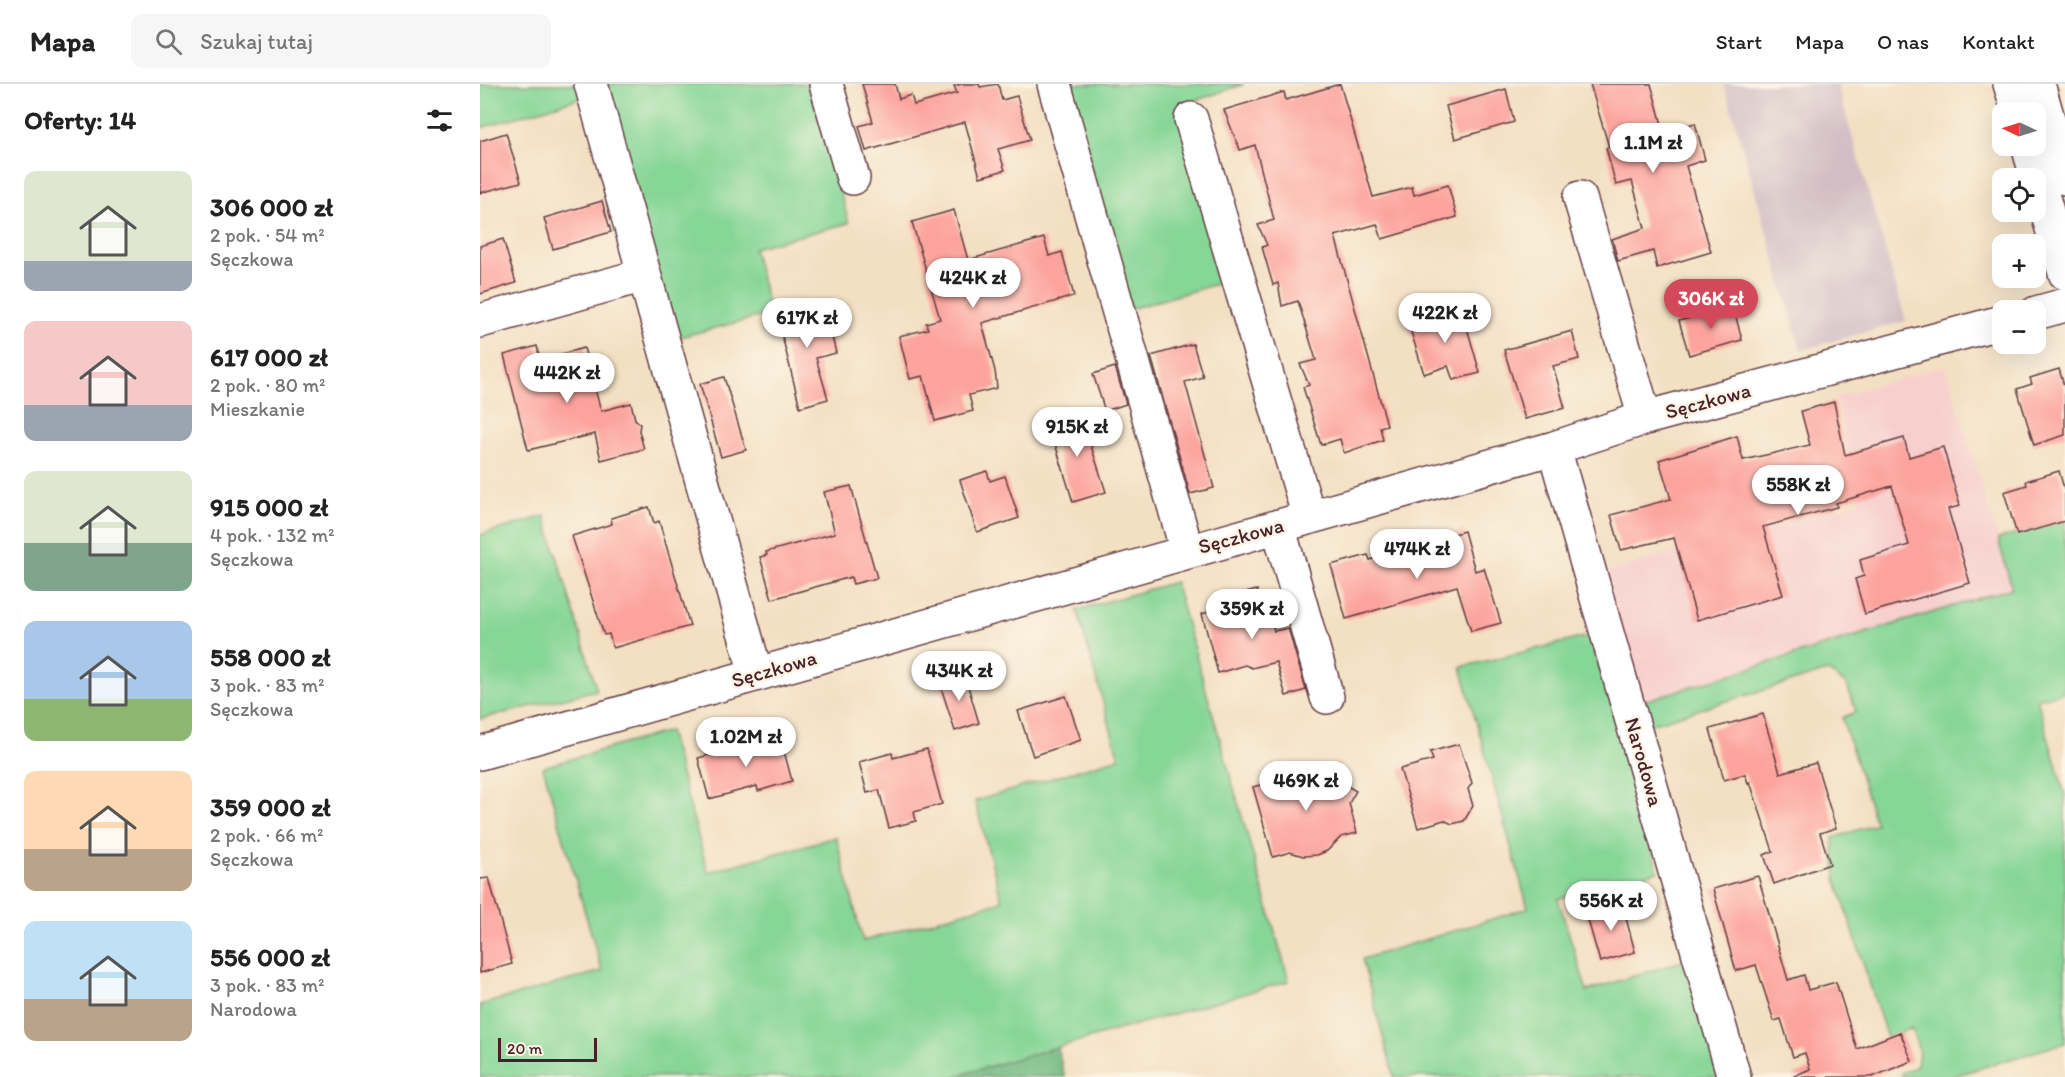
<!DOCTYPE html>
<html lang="pl">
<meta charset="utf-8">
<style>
body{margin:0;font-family:Itim,sans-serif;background:#f6f6f6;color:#222;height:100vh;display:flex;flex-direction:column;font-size:22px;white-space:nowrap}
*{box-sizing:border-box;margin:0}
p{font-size:20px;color:#767676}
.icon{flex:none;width:33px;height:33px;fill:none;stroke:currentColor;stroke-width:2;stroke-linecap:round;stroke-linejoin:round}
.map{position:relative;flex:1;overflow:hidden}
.sheet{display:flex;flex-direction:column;background:#fff;width:480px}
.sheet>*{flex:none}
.needle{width:39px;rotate:274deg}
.fabs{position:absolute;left:1512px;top:18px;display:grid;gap:12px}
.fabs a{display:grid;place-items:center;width:54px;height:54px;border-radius:12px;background:#fff;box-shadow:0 6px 24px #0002;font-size:30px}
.scale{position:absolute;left:18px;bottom:15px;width:99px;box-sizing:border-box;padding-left:6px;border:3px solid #4a1f2b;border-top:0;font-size:16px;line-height:21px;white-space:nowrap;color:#4a1f2b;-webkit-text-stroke:4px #fcf5e5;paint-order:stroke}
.price{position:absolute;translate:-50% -51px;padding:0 14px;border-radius:21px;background:#fff;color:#222;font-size:20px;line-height:39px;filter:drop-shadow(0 2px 3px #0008)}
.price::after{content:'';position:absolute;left:50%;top:36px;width:18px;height:14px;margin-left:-9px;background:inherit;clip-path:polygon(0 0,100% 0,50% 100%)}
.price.active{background:#d1495b;color:#fff}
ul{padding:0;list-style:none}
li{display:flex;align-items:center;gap:18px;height:150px;padding:0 24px}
li span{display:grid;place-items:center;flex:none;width:168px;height:120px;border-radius:12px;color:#555}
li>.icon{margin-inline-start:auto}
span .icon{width:72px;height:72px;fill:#fffc;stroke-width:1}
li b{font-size:26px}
h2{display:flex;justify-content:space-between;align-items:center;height:72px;padding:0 24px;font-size:26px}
header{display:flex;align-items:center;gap:36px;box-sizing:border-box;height:84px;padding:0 30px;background:#fff;border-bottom:2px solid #e0e0e0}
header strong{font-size:28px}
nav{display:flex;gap:33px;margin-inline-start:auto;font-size:21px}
.search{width:420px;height:54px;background:#f6f6f6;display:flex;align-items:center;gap:15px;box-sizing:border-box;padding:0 21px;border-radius:12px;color:#767676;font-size:22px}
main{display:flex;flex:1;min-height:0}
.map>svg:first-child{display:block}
</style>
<header>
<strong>Mapa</strong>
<div class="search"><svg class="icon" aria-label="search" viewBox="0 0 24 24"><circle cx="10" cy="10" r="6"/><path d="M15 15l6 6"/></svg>Szukaj tutaj</div>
<nav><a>Start</a><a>Mapa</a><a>O nas</a><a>Kontakt</a></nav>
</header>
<main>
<section class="sheet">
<h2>Oferty: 14<svg class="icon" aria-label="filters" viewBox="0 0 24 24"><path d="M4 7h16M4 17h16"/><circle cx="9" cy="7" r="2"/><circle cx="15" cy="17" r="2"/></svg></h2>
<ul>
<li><span style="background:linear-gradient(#dfe7d0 75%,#9aa5b1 0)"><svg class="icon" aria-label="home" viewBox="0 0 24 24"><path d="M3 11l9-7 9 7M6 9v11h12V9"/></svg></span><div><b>306 000 zł</b><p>2 pok. · 54 m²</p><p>Sęczkowa</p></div></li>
<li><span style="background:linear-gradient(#f6c9c9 70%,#9aa5b1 0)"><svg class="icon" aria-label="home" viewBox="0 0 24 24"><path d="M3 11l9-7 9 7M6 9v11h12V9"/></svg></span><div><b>617 000 zł</b><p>2 pok. · 80 m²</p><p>Mieszkanie</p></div></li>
<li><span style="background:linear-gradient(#dfe7d0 60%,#7fa58c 0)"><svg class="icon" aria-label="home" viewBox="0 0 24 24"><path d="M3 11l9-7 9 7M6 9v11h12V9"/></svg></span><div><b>915 000 zł</b><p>4 pok. · 132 m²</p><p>Sęczkowa</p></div></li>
<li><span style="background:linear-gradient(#a9c7e8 65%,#8fb573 0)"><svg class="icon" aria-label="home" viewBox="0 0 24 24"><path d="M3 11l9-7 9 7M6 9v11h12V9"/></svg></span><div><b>558 000 zł</b><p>3 pok. · 83 m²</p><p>Sęczkowa</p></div></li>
<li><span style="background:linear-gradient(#ffd9b3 65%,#b9a48a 0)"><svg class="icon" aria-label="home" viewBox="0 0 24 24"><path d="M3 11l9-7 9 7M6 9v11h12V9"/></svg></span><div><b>359 000 zł</b><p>2 pok. · 66 m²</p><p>Sęczkowa</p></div></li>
<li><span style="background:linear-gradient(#bfe0f5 65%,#b9a48a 0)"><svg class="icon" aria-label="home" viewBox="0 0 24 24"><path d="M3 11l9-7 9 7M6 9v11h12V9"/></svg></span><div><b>556 000 zł</b><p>3 pok. · 83 m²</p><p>Narodowa</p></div></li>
</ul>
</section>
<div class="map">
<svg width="1585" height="993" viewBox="0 0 1585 993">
<rect width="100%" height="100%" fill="#fcf5e5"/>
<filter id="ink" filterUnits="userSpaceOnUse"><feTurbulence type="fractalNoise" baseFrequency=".0167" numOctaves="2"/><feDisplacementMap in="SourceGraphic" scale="12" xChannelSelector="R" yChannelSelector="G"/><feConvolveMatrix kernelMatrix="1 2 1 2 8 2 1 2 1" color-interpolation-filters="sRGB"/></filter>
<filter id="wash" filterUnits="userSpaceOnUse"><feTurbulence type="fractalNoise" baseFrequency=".008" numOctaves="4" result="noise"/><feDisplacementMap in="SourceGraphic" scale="24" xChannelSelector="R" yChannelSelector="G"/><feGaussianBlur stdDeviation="1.35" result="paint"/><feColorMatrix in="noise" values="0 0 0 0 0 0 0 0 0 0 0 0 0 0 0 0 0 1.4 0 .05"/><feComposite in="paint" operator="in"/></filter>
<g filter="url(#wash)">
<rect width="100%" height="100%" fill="#f3dfc2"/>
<path fill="#f7d0ce" d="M1465 282 1533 504 1161 618 1126 489 1218 460 1285 445 1379 419 1356 313Z"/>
<path fill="#d2bec4" d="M1244 0H1357L1426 237 1321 266Z"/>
<path fill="#86d696" stroke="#687a60" stroke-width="1.5" d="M0 0H104L107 12 0 44Z
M119 0H330L369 139 273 164 290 230 192 255Z
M587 0H764L697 23 747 197 650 225Z
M65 432 117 606 0 635V451Z
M1585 437V608L1557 615 1585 711V959L1470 993H1422L1421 989 1436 983C1442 967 1437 959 1431 944L1407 954 1356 794 1353 754 1396 740 1362 634 1376 628 1367 601 1348 587 1167 641 1161 618 1532 504 1518 455Z
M695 498 809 897 473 993H0V921L122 887 63 683 189 647 228 788 356 753 383 857 522 817 495 717 639 674 597 526Z
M1105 553H1110L1131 617 1178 787 1078 815 1107 907 1208 875 1241 993H914L882 875 1048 824 981 583Z"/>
<path fill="#6cb77f" stroke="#5b6b55" stroke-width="1.5" d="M577 963 585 993H473Z"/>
<g id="blocks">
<path fill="#fca39d" d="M382 0H415L419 15 431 11 434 21 477 9 474 2 481 0H499L500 3 518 0 522 16 537 12 550 56 518 65 525 86 500 93 485 38 386 67 379 42 393 38Z
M860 0 893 113 932 103 934 111 968 101 977 133 902 155 897 140 855 152 907 341 900 343 903 356 864 369 860 355 841 361 823 303 829 301 820 280 836 276 818 217 802 222 798 199 793 201 782 163 787 161 778 141 794 136 775 61 760 66 744 26 804 8 806 16Z
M1110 0H1171L1184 48 1215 39 1225 76 1206 82 1231 168 1177 184 1173 167 1138 177 1132 155 1165 144 1152 97 1136 101 1126 64 1129 63Z
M1026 5 1034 38 975 55 966 22Z
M26 49 41 98 0 109V57Z
M122 117 131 148 73 165 64 134Z
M474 126 488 176 564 154 569 172 582 168 594 212 502 239 515 287 517 304 489 311 493 327 455 337 443 292 430 295 419 252 448 245 446 239 460 235 432 138Z
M23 155 36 199 0 210V162Z
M343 217 356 269 336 274 348 315 320 323 296 228Z
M1253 222 1262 256 1209 271 1199 237Z
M981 223 1000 289 973 296 968 282 944 290 928 238Z
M1092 247 1099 275 1073 282 1085 324 1045 335 1024 266Z
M713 260 723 293 705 298 734 404 710 410 671 272Z
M57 262 60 276 104 264 121 327 151 319 155 335 160 340 159 347 164 365 121 376 115 350 48 366 24 271Z
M635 283 646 320 625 327 613 290Z
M1579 285 1585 305V351L1554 361 1537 305 1552 300 1550 294Z
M244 293 266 366 241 373 220 300Z
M1354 318 1365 371 1424 354 1429 373 1463 363 1480 422 1468 425 1490 499 1385 530 1375 495 1384 492 1380 476 1429 461 1412 402 1356 419 1357 423 1283 443 1303 511 1217 536 1194 454 1141 466 1131 431 1191 415 1179 376 1257 352 1263 376 1330 361 1321 327Z
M601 331 626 408 593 418 569 340Z
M507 387 510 397 525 392 539 434 497 448 480 396Z
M1579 387 1585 408V437L1537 451 1524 408 1547 401 1546 397Z
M371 402 397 494 373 500 371 493 292 515 280 473 287 471 286 468 355 449 344 408Z
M169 423 174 439 179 437 210 542 133 564 129 550 124 551 92 452 132 440 131 434Z
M984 447 995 487 1004 484 1021 539 991 547 977 502 866 535 851 481 888 471 890 476Z
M777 506 782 526 790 530 794 547 808 544 826 606 806 612 796 578 772 584 765 581 738 589 722 530 742 524 740 516Z
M484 589 499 639 475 647 459 597Z
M586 612 601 656 553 672 538 627Z
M1283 630 1300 689 1336 679 1356 744 1340 749 1350 780 1294 800 1284 771 1293 767 1270 698 1268 699 1265 690 1244 696 1230 645Z
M300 652 312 697 278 707 277 702 229 715 218 674Z
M979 660 992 699 988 705 993 722 984 737 972 740 964 736 938 744 920 685 953 676 950 668Z
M447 665 462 720 434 728 436 737 409 744 399 706 387 709 379 678 412 669 413 674Z
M858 679 864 700 876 707 869 719 877 749 861 753 847 767 837 771 823 772 810 768 793 773 773 703Z
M1278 792 1308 896 1324 891 1328 906 1356 898 1377 965 1420 948 1432 977 1392 993H1312L1330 985 1325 969 1313 973 1301 935 1294 937 1276 881 1256 887 1233 805Z
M9 794 32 880 0 889V795Z
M1142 819 1155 868 1120 878 1106 829Z"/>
</g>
</g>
<g filter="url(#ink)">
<use href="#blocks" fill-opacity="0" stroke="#633c42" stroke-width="1.5"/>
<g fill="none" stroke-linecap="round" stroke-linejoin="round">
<g stroke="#633c42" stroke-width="36">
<path id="minor" d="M111 0 276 590
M346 0 373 94
M574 0 707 467
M1530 0 1539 28
M1558 0 1585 94
M711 35 829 433
M1548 62 1585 189
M1100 114 1165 334
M1556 229 1585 221
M0 237 164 191
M1074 364 1254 993
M798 442 847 613
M0 669 1074 364 1165 334 1522 238"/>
</g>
<use href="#minor" stroke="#fff" stroke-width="33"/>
</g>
</g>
<g text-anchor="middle" stroke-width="5" stroke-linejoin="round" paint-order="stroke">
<g font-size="21" fill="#4a1f2b" stroke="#fcf5e5">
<text transform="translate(1228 317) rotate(-15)" y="7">Sęczkowa</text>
<text transform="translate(761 452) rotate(-15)" y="7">Sęczkowa</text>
<text transform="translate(294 585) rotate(-16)" y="7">Sęczkowa</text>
<text transform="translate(1164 678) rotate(74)" y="7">Narodowa</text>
</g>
</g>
</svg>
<div class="fabs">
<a><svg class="needle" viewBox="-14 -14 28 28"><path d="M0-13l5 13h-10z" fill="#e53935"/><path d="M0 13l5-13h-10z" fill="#767676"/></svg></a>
<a><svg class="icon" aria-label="locate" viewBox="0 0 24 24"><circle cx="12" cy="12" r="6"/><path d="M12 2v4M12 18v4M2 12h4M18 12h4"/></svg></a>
<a>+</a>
<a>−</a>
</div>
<div class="scale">20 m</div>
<b class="price" style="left:1173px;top:90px">1.1M zł</b>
<b class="price" style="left:493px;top:225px">424K zł</b>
<b class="price active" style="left:1231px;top:246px">306K zł</b>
<b class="price" style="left:965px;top:260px">422K zł</b>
<b class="price" style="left:327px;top:265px">617K zł</b>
<b class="price" style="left:87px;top:320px">442K zł</b>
<b class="price" style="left:597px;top:374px">915K zł</b>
<b class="price" style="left:1318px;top:432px">558K zł</b>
<b class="price" style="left:937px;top:496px">474K zł</b>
<b class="price" style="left:772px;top:556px">359K zł</b>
<b class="price" style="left:479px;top:618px">434K zł</b>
<b class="price" style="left:266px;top:684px">1.02M zł</b>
<b class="price" style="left:826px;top:728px">469K zł</b>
<b class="price" style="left:1131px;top:848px">556K zł</b>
</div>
</main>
